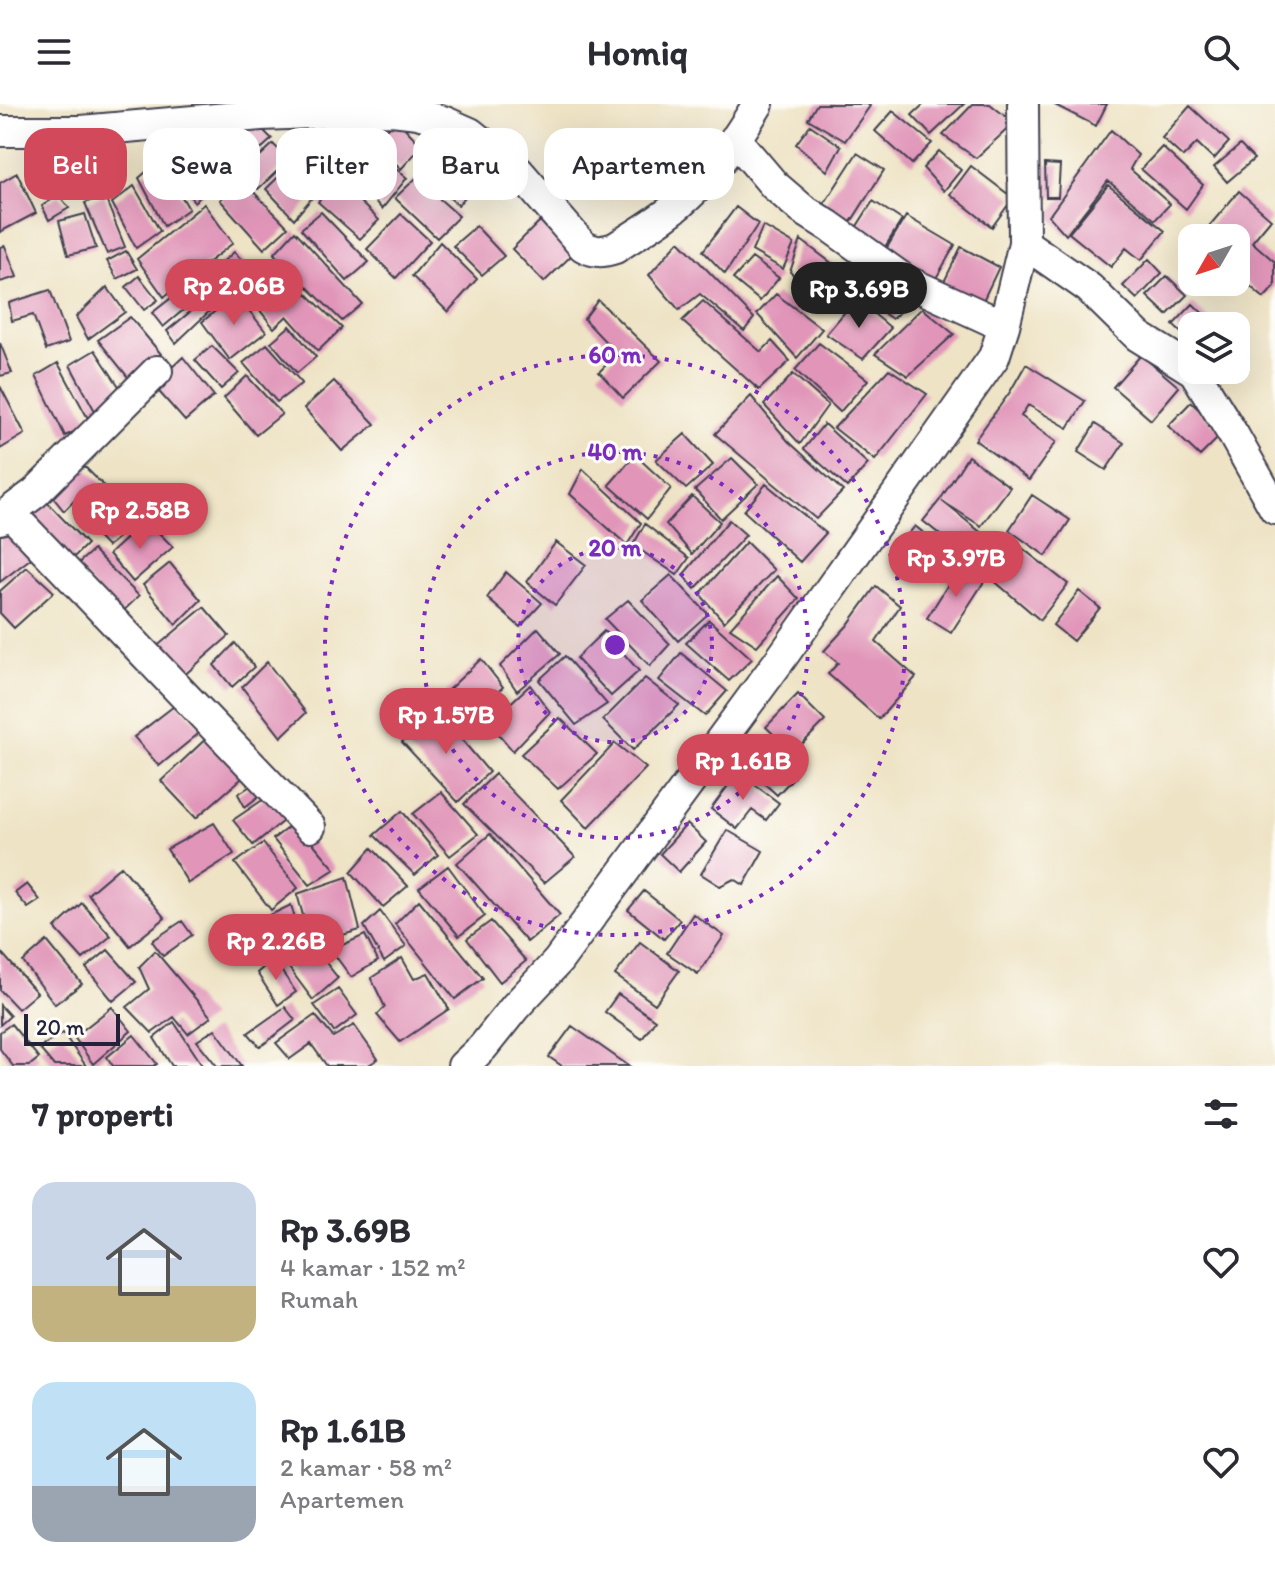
<!DOCTYPE html>
<html lang="id">
<meta charset="utf-8">
<style>
body{margin:0;font-family:Itim,sans-serif;background:#f7f7f7;color:#2b2b33;height:100vh;display:flex;flex-direction:column;font-size:30px;white-space:nowrap}
*{box-sizing:border-box;margin:0}
p{font-size:26px;color:#7c7c81}
.icon{flex:none;width:44px;height:44px;fill:none;stroke:currentColor;stroke-width:2;stroke-linecap:round;stroke-linejoin:round}
.map{position:relative;height:962px;overflow:hidden}
.side{display:flex;flex-direction:column;background:#fff;flex:1}
.side>*{flex:none}
.guide{position:absolute;left:24px;top:24px;width:800px;height:72px;display:flex;gap:16px}
.needle{width:52px;rotate:231deg}
.controls{position:absolute;left:1178px;top:120px;display:grid;gap:16px}
.controls a{display:grid;place-items:center;width:72px;height:72px;border-radius:16px;background:#fff;box-shadow:0 8px 32px #0002;font-size:40px}
.scale{position:absolute;left:24px;bottom:20px;width:96px;box-sizing:border-box;padding-left:8px;border:4px solid #22223b;border-top:0;font-size:22px;line-height:28px;white-space:nowrap;color:#22223b;-webkit-text-stroke:6px #fdfcf7;paint-order:stroke}
.price{position:absolute;translate:-50% -68px;padding:0 18px;border-radius:28px;background:#d1495b;color:#fff;font-size:26px;line-height:52px;filter:drop-shadow(0 2px 4px #0008)}
.price::after{content:'';position:absolute;left:50%;top:48px;width:24px;height:18px;margin-left:-12px;background:inherit;clip-path:polygon(0 0,100% 0,50% 100%)}
.price.current{background:#222;color:#fff}
ul{padding:0;list-style:none}
li{display:flex;align-items:center;gap:24px;height:200px;padding:0 32px}
li span{display:grid;place-items:center;flex:none;width:224px;height:160px;border-radius:24px;color:#555}
li>.icon{margin-inline-start:auto}
span .icon{width:96px;height:96px;fill:#fffc;stroke-width:1}
li b{font-size:34px}
h2{display:flex;justify-content:space-between;align-items:center;height:96px;padding:0 32px;font-size:34px}
.pill{padding:0 28px;border-radius:24px;background:#fff;box-shadow:0 8px 32px #0002;font-size:28px;line-height:72px}
.pill.current{background:#d1495b;color:#fff}
header{display:flex;justify-content:space-between;align-items:center;height:104px;padding:0 32px;background:#fff;font-size:36px;font-weight:800}
.map>svg:first-child{display:block}
</style>
<header><svg class="icon" aria-label="menu" viewBox="0 0 24 24"><path d="M4 6h16M4 12h16M4 18h16"/></svg>Homiq<svg class="icon" aria-label="search" viewBox="0 0 24 24"><circle cx="10" cy="10" r="6"/><path d="M15 15l6 6"/></svg></header>
<div class="map">
<svg width="1275" height="962" viewBox="0 0 1275 962">
<rect width="100%" height="100%" fill="#fdfcf7"/>
<filter id="ink" filterUnits="userSpaceOnUse"><feTurbulence type="fractalNoise" baseFrequency=".0125" numOctaves="2"/><feDisplacementMap in="SourceGraphic" scale="16" xChannelSelector="R" yChannelSelector="G"/><feConvolveMatrix kernelMatrix="1 2 1 2 8 2 1 2 1" color-interpolation-filters="sRGB"/></filter>
<filter id="wash" filterUnits="userSpaceOnUse"><feTurbulence type="fractalNoise" baseFrequency=".006" numOctaves="4" result="noise"/><feDisplacementMap in="SourceGraphic" scale="32" xChannelSelector="R" yChannelSelector="G"/><feGaussianBlur stdDeviation="1.8" result="paint"/><feColorMatrix in="noise" values="0 0 0 0 0 0 0 0 0 0 0 0 0 0 0 0 0 1.4 0 .05"/><feComposite in="paint" operator="in"/></filter>
<g filter="url(#wash)">
<rect width="100%" height="100%" fill="#eee3c5"/>
<g id="blocks">
<path fill="#e196b9" d="M817 0H867L870 2 845 37 808 15Z
M924 0H964L931 31 912 11Z
M973 0H990L1014 19 976 54 943 31Z
M1053 0H1107L1096 22Z
M1190 2 1229 38 1214 55 1197 39 1183 53 1162 34Z
M893 7 932 39 912 60 875 27Z
M342 13 363 37 343 53 319 27Z
M396 15 422 42 401 65 374 37Z
M257 20 272 35 252 53 238 38Z
M810 21 841 42 827 67 796 40Z
M1111 26 1138 51 1130 65 1170 100 1155 116 1108 77 1066 131 1049 112Z
M207 30 236 65 216 82 190 48Z
M273 40 289 56 258 85 243 68Z
M366 40 407 74 382 105 345 65Z
M180 41 207 87 194 98 165 53Z
M1240 41 1254 55 1227 78 1214 63Z
M1162 43 1203 81 1186 105 1141 65Z
M307 45 335 67 294 115 266 85Z
M939 47 961 66 944 87 923 64Z
M857 49 884 66 851 118 824 100Z
M449 55 477 79 458 101 429 76Z
M160 56 189 105 164 122 139 74Z
M1045 60 1060 61 1058 93H1046Z
M971 62 1013 94 992 123 950 90Z
M17 69 36 109 0 128V79Z
M239 73 288 123 264 145 220 96Z
M416 74 459 112 437 134 395 94Z
M337 76 379 116 360 135 318 98Z
M1108 81 1165 127 1141 156 1126 144 1111 163 1069 129Z
M134 82 160 127 136 144 112 99Z
M1239 87 1271 115 1252 138 1275 158V182L1264 194 1236 170V134H1199Z
M59 91 69 104 49 116 42 102Z
M104 91 125 143 107 150 85 99Z
M873 97 902 116 881 149 852 130Z
M204 100 233 139 164 193 137 155Z
M736 103 758 120 725 170 703 147Z
M321 108 369 158 347 177 301 125Z
M85 110 96 144 68 151 59 117Z
M401 110 430 137 396 174 367 145Z
M906 112 955 141 935 176 885 147Z
M540 117 572 151 544 178 512 145Z
M476 122 504 152 482 171 453 142Z
M763 122 794 140 783 165 752 147Z
M295 127 362 200 342 217 274 150Z
M801 136 854 176 834 203 790 168Z
M679 137 754 214 744 227 700 190 679 206 649 171Z
M440 138 477 175 448 208 412 172Z
M5 142 17 173 0 178V143Z
M961 143 999 163 980 203 941 184Z
M126 147 137 165 117 175 107 157Z
M234 148 252 166 219 194 205 173Z
M752 154 779 174 760 197 733 175Z
M1149 155 1162 169 1137 195 1123 182Z
M273 157 342 224 318 247 287 212 274 224 244 186Z
M870 171 913 196 892 215 853 188Z
M139 172 158 196 144 206 126 183Z
M1167 172 1187 191 1167 211 1147 192Z
M194 176 205 188 163 223 152 209Z
M107 183 125 208 88 235 76 213Z
M50 186 69 238 46 246 33 211 12 217 9 199Z
M236 190 266 228 230 256 202 218Z
M776 190 822 225 797 254 757 210Z
M208 193 215 202 176 239 167 227Z
M856 195 891 224 863 255 826 230Z
M598 196 661 257 623 294 599 268 617 250 584 215Z
M703 197 761 248 772 237 790 257 759 286 682 217Z
M1193 200 1216 222H1192V239L1173 221Z
M922 204 954 230 908 272 875 250Z
M130 213 161 250 131 277 98 236Z
M290 222 316 253 297 269 271 238Z
M0 239 12 269 0 272Z
M819 239 868 276 840 308 795 266Z
M267 240 302 279 277 298 243 259Z
M212 242 239 269 221 285 195 256Z
M95 246 122 287 96 309 70 261Z
M1141 251 1179 283 1151 316 1113 283Z
M183 253 214 292 185 317 153 281Z
M58 259 91 320 65 332 36 272Z
M1026 260 1085 297 1068 324 1028 301 1021 312 1056 338 1029 376 975 336 1010 288Z
M889 265 927 290 875 356 834 324Z
M793 270 828 301 800 340 764 301Z
M247 272 282 310 256 331 224 294Z
M334 277 375 320 342 347 304 304Z
M0 282 25 330 0 345Z
M751 292 788 337 843 387 816 415 715 330Z
M1191 298 1223 329 1200 352 1168 322Z
M824 320 868 360 847 383 804 345Z
M1095 320 1124 339 1106 366 1078 348Z
M685 330 713 361 686 385 656 356Z
M635 351 671 384 647 415 609 381Z
M968 352 1010 383 981 422 942 397 984 431 967 452 923 417 940 396Z
M732 354 758 380 721 415 695 386Z
M79 357 112 390 88 414 74 397 64 407 48 387Z
M583 365 641 419 627 441 570 390Z
M766 380 826 429 800 458 744 407Z
M40 391 87 440 71 456 22 408Z
M1032 391 1070 416 1046 452 1009 426Z
M692 392 720 418 692 450 666 420Z
M109 408 126 427 107 443 90 425Z
M146 416 173 443 133 478 109 450Z
M729 416 746 431 695 485 683 471Z
M645 420 689 454 677 471 633 441Z
M0 421 34 452 0 478Z
M915 422 956 455 939 475 899 442Z
M991 435 1005 447 1013 437 1068 480 1040 516 972 458Z
M556 438 586 461 555 501 527 478Z
M746 438 774 466 724 518 700 490Z
M93 446 139 492 119 511 75 462Z
M170 459 201 496 176 521 143 481Z
M961 460 985 476 951 529 927 514Z
M27 463 54 488 14 524 0 509V487Z
M506 468 542 499 520 523 487 494Z
M671 471 708 510 678 537 642 496Z
M777 472 799 495 757 542 730 524Z
M876 482 900 502 876 538 916 573 879 615 828 570 838 559 824 547 847 522Z
M1079 487 1100 504 1073 537 1053 521Z
M628 496 670 540 650 562 605 515Z
M204 503 229 532 181 574 155 544Z
M709 516 752 555 729 577 686 539Z
M538 524 560 550 517 587 500 562Z
M604 527 639 567 611 592 576 554Z
M235 539 254 563 232 583 214 561Z
M681 549 727 587 705 612 659 576Z
M565 552 607 600 576 621 539 576Z
M481 555 503 583 466 616 446 588Z
M267 558 306 609 281 633 242 583Z
M645 574 679 601 633 646 603 616Z
M530 581 550 608 513 647 489 619Z
M798 590 825 617 793 649 766 623Z
M178 599 203 626 159 662 134 633Z
M436 605 489 668 458 698 402 638Z
M560 614 597 650 558 685 521 650Z
M211 630 248 669 196 714 161 677Z
M615 639 646 664 588 724 561 696Z
M761 642 794 673 777 691 743 660Z
M738 668 779 699 766 716 752 706 737 725 711 705Z
M495 670 575 753 544 779 464 700Z
M255 679 263 689 245 703 238 690Z
M441 688 478 730 450 752 413 710Z
M270 691 288 713 253 741 233 716Z
M402 707 438 751 415 771 374 731Z
M295 718 335 765 310 781 273 735Z
M214 719 234 750 188 779 167 745Z
M687 720 706 738 679 768 660 750Z
M727 726 763 747 744 781 734 775 720 782 701 770Z
M490 730 560 811 527 838 457 759Z
M263 739 298 784 271 806 235 759Z
M372 744 408 782 383 803 351 768Z
M121 762 165 814 130 842 88 790Z
M448 762 485 812 459 832 419 784Z
M347 773 360 826 311 840 297 790Z
M27 780 40 796 28 804 15 789Z
M644 787 680 816 664 835 628 806Z
M419 796 483 874 455 895 395 820Z
M82 799 111 832 83 855 55 824Z
M291 801 302 838 277 844 266 813Z
M380 807 406 842 384 858 364 822Z
M693 810 724 832 698 870 667 849Z
M182 817 192 831 163 852 152 837Z
M491 817 526 857 500 878 467 835Z
M365 831 378 857 351 873 331 846Z
M47 837 82 880 55 900 23 858Z
M640 838 679 867 655 900 615 871Z
M311 840 338 874 313 896 286 860Z
M108 846 136 878 113 897 86 864Z
M0 847 37 889 18 905 0 886Z
M155 847 211 913 188 930 174 913 152 929 127 903 149 885 139 863Z
M402 854 414 875 428 869 449 905 400 938 377 911 385 903 371 874Z
M273 855 296 888 278 901 257 869Z
M338 885 357 911 334 928 314 901Z
M618 890 655 916 642 935 605 908Z
M0 901 10 912 0 921Z
M112 903 131 927 93 960 74 933Z
M285 903 295 916 260 943 248 929Z
M315 911 333 933 354 921 378 955 367 962H327L311 940 290 955 276 939Z
M174 918 203 962H172L154 934Z
M11 920 39 954 29 962H13L0 945V928Z
M572 922 629 962H562L549 953Z
M215 925 242 962H217L197 937Z
M63 929 86 962H54L39 944Z
M134 931 157 960 154 962H113L107 953Z"/>
</g>
</g>
<g filter="url(#ink)">
<use href="#blocks" fill-opacity="0" stroke="#413f50" stroke-width="2"/>
<g fill="none" stroke-linecap="round" stroke-linejoin="round">
<g stroke="#413f50" stroke-width="34">
<path id="street" d="M0 27H81L261 11 392 6 418 9 445 18 470 29 519 68 583 142C595 149 603 148 615 144 639 128 666 113 686 94 715 68 738 33 758 0
M735 35 774 81 802 105 829 122 906 177 1004 222
M1024 139 1089 184 1138 232 1194 267 1234 332 1275 405
M9 408 310 723
M0 415 35 389 157 267
M463 962 483 943 515 903 558 857 782 553 994 253 1004 222 1024 139 1023 0"/>
</g>
<use href="#street" stroke="#fff" stroke-width="30"/>
</g>
</g>
<circle cx="615" cy="541" r="97" fill="#7b2cbf" fill-opacity=".12"/>
<g fill="none" stroke="#7b2cbf" stroke-width="4" stroke-dasharray="4 8">
<circle cx="615" cy="541" r="97"/>
<circle cx="615" cy="541" r="193"/>
<circle cx="615" cy="541" r="290"/>
</g>
<circle cx="615" cy="541" r="12" fill="#7b2cbf" stroke="#fdfcf7" stroke-width="4"/>
<g font-size="24" text-anchor="middle" font-weight="bold" fill="#7b2cbf" stroke="#fdfcf7" stroke-width="6" stroke-linejoin="round" paint-order="stroke">
<text x="615" y="259">60 m</text>
<text x="615" y="356">40 m</text>
<text x="615" y="452">20 m</text>
</g>
</svg>
<div class="controls">
<a><svg class="needle" viewBox="-14 -14 28 28"><path d="M0-13l5 13h-10z" fill="#e53935"/><path d="M0 13l5-13h-10z" fill="#7c7c81"/></svg></a>
<a><svg class="icon" aria-label="layers" viewBox="0 0 24 24"><path d="M12 4l9 5-9 5-9-5zM3 14l9 5 9-5"/></svg></a>
</div>
<div class="scale">20 m</div>
<b class="price" style="left:234px;top:223px">Rp 2.06B</b>
<b class="price current" style="left:859px;top:226px">Rp 3.69B</b>
<b class="price" style="left:140px;top:447px">Rp 2.58B</b>
<b class="price" style="left:956px;top:495px">Rp 3.97B</b>
<b class="price" style="left:446px;top:652px">Rp 1.57B</b>
<b class="price" style="left:743px;top:698px">Rp 1.61B</b>
<b class="price" style="left:276px;top:878px">Rp 2.26B</b>
<div class="guide">
<a class="pill current">Beli</a>
<a class="pill">Sewa</a>
<a class="pill">Filter</a>
<a class="pill">Baru</a>
<a class="pill">Apartemen</a>
</div>
</div>
<section class="side">
<h2>7 properti<svg class="icon" aria-label="filters" viewBox="0 0 24 24"><path d="M4 7h16M4 17h16"/><circle cx="9" cy="7" r="2"/><circle cx="15" cy="17" r="2"/></svg></h2>
<ul>
<li><span style="background:linear-gradient(#c9d6e8 65%,#c2b280 0)"><svg class="icon" aria-label="home" viewBox="0 0 24 24"><path d="M3 11l9-7 9 7M6 9v11h12V9"/></svg></span><div><b>Rp 3.69B</b><p>4 kamar · 152 m²</p><p>Rumah</p></div><svg class="icon" aria-label="heart" viewBox="0 0 24 24"><path d="M12 20l-8-8c-3-5 5-10 8-4 3-6 11-1 8 4z"/></svg></li>
<li><span style="background:linear-gradient(#bfe0f5 65%,#9aa5b1 0)"><svg class="icon" aria-label="home" viewBox="0 0 24 24"><path d="M3 11l9-7 9 7M6 9v11h12V9"/></svg></span><div><b>Rp 1.61B</b><p>2 kamar · 58 m²</p><p>Apartemen</p></div><svg class="icon" aria-label="heart" viewBox="0 0 24 24"><path d="M12 20l-8-8c-3-5 5-10 8-4 3-6 11-1 8 4z"/></svg></li>
</ul>
</section>
